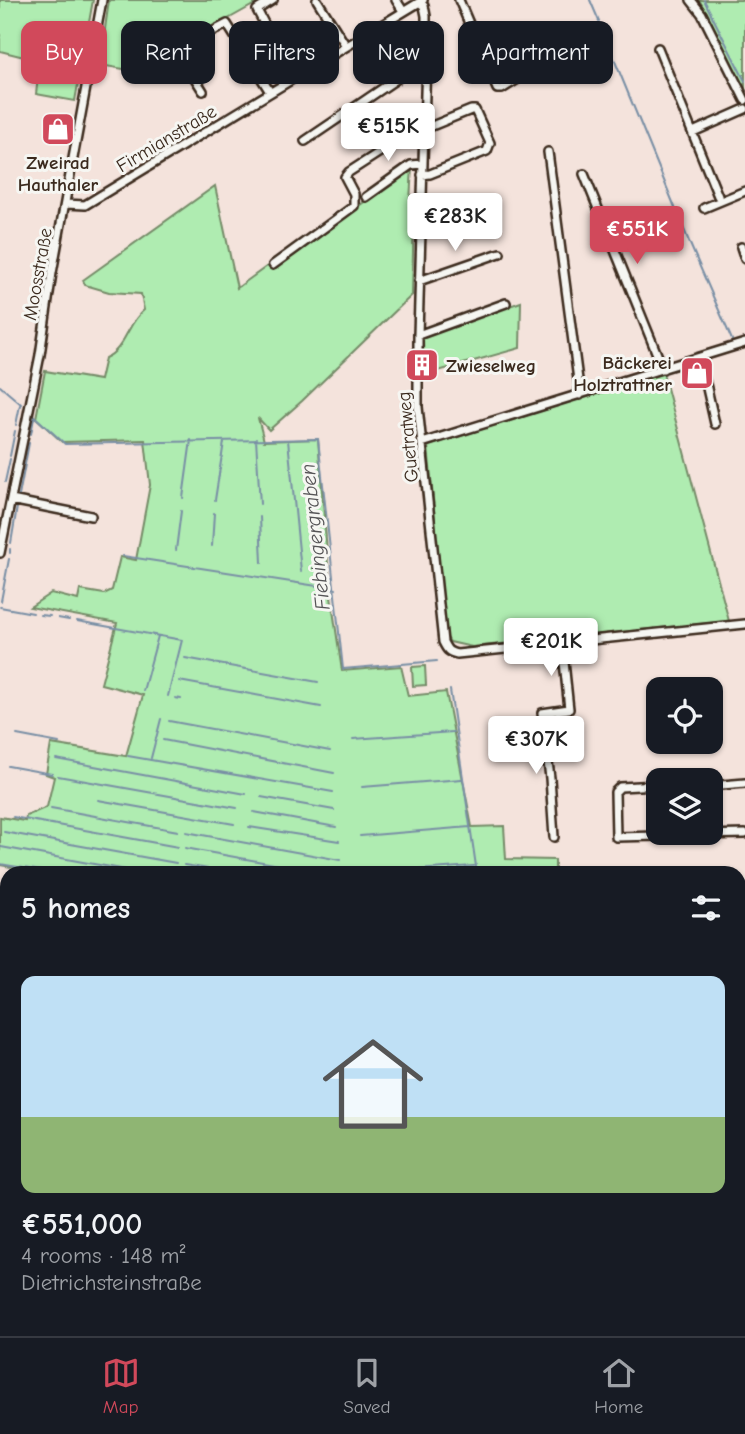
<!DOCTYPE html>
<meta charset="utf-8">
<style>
body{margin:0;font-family:"Comic Neue",sans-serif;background:#242831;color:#f1f3f6;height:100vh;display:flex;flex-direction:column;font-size:26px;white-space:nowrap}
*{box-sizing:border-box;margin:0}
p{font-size:23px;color:#9ea1a6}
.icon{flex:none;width:38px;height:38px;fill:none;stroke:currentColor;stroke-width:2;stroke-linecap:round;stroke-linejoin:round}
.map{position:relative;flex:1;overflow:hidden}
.details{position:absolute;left:0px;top:866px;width:746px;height:471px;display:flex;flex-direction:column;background:#171b24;border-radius:21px 21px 0 0;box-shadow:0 2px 5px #0004}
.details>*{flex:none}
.banner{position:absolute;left:21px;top:21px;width:704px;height:63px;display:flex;gap:14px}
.fabs{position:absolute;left:646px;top:677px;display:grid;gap:14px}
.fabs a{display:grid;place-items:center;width:77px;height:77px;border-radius:14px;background:#171b24;box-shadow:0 2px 5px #0004;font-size:35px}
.price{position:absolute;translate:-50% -60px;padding:0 16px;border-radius:7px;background:#fff;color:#222;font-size:23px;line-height:46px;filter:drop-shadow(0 2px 4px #0008)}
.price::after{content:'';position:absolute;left:50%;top:42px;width:21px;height:16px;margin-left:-10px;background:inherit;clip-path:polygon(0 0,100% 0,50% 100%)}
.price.active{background:#d1495b;color:#fff}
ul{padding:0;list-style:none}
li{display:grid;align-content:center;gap:14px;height:371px;padding:0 21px}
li+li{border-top:2px solid #363941}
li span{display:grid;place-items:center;height:217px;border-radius:14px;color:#555}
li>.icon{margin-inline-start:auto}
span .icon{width:126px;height:126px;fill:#fffc;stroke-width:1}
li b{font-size:30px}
h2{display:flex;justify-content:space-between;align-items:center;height:84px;padding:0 21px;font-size:30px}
.pill{padding:0 24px;border-radius:14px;background:#171b24;box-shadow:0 2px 5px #0004;font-size:24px;line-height:63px}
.pill.active{background:#d1495b;color:#fff}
.tab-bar{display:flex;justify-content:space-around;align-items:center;height:98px;border-top:2px solid #363941;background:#171b24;font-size:19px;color:#9ea1a6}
.tab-bar a{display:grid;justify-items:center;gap:4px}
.tab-bar .active{color:#d1495b}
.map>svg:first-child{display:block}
</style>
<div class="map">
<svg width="745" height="1336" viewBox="0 0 745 1336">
<rect width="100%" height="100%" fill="#f4e3dc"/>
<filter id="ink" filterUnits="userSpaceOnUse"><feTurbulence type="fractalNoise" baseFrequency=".0143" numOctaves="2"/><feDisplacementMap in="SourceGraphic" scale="14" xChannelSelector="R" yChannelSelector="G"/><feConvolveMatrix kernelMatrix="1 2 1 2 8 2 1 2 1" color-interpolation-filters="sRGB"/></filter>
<g filter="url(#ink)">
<path fill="#afecb1" stroke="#758b68" stroke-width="2" d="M0 0H93L75 101 36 94 40 61 0 51Z
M109 0H262L135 71 100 65Z
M699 0H745V91L701 3Z
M412 167 410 201 414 209 412 295 302 401 269 430 258 418 264 441 318 439 330 590 342 671 401 666 408 696 446 692 472 827 504 826 506 859 555 860V873H32V871L0 865V817L25 821 26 816 47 807 54 777 46 774 51 744 126 756 143 695 101 684 117 623 30 607 51 593 78 600 80 590 104 594 112 590 120 557 136 560 150 485 145 440 62 442 36 418 45 371 100 380 105 358C125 350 127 323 144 310L141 294 109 292 85 285 83 280 215 186 237 288 270 264 274 268Z
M521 302 520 348 424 375 423 336Z
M663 373 729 621 472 647 450 642 446 636 428 446Z
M425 666 426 685 413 686 412 667Z
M738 888H745V997H738Z
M1 1031 7 1032V1330H653L652 1336H0V1282L5 1250 0 1249V1089L6 1063 0 1061Z"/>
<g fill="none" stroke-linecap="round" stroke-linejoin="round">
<path stroke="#798fa5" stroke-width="2" d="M590 0 599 21
M704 0 745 81
M603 32 690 244 732 340
M0 386 21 404
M32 414 65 444 318 439 343 669 437 661
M16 425 20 405
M31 434 34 418
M256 439 260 504
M288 440 301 571
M10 456 15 431
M5 482 10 459
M19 496 29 443
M183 498 191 440
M215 500 224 442
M260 517 262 563
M11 543 17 507
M212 546 214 513
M176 550 181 511
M10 553V549
M123 556 336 589
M1 601 9 559
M0 607 33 613
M40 615 50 616
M58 618 69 620
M77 621 182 640 168 696
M185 658 318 682
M179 681 321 707
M450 690 477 873
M143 691 158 636
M175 698 181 699
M169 721 330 751
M17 735 59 743
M353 739 453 732
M163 740 334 773
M128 756 333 792
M151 758 161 719
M56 759 246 794
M8 766 52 774
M58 776 237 808
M362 787 462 779
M261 797 334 810
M98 800 234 824
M51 808 178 831
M254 812 336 827
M13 817 178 847
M249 827 339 841
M4 832 176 863
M186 832 340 860
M360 836 470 827
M1 847 143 873
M185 848 324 873
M0 864 53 873
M184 865 234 873
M374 873 474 866
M738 886H745
M738 921H745
M738 963H745
M0 1059 7 1061
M0 1192 7 1193
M3 1192 7 1172
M0 1247 7 1248
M6 1324 7 1318
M145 1330 180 1336
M229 1330 265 1336
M424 1330 425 1336
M442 1330 443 1336
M502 1330 503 1336
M533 1330 534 1336
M576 1330 577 1336"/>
<g stroke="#3b2a1e" stroke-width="12">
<path id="minor" d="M317 0 346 46
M396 0 403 11
M459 0 497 89H502L569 47
M691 0 702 14 745 100
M420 3 424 6 426 16V59L418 335V407L443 642C447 650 448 652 457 654L745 624
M267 29 257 10 273 0
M658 48 718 196
M177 50 203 91
M141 74 177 50 227 24 270 92
M693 132 745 109
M305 141 426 59
M548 152 580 395
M584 174 663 369
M366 197 411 165 423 164
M66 204 85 205 423 0
M704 208 745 191
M741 247 745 259
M273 265 354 206V194L345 177 349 172 400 139 471 110H475L490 143 487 151 430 174 422 175
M419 281 500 253
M418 335 506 303
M700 357 715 424
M422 443 745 343
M11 500 91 516
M0 553 40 355 52 273 102 0
M658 785 620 787 615 792 616 837 745 834
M710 786 745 783
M554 837 550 778 542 713 569 709 562 643
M738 1000H745
M738 1062H745
M738 1104H745
M738 1144H745
M738 1203 745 1201
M738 1276H745
M688 1336V1330"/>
</g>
<use href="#minor" stroke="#f6f6f2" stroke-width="7"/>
</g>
</g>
<defs>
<g id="shop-square" transform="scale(1.75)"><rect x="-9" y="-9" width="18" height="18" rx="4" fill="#d1495b" stroke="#f6f6f2"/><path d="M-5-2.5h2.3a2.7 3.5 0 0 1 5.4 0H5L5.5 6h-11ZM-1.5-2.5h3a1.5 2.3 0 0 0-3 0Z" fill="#fff"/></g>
<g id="building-square" transform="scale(1.75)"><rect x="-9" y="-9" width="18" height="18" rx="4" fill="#d1495b" stroke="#f6f6f2"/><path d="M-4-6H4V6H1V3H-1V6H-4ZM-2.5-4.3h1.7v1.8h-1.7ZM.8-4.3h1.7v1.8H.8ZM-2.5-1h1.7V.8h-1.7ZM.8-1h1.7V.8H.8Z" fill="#fff"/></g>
</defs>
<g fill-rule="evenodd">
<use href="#shop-square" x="58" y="129"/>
<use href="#building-square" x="422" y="365"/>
<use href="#shop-square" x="697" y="373"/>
</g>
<g text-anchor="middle" stroke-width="6" stroke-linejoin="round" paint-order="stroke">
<g font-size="19" fill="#3b2a1e" stroke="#f6f6f2">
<text transform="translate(166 138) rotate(-31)" y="7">Firmianstraße</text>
<text transform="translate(37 274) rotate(-80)" y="7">Moosstraße</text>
<text transform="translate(407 437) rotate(-95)" y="7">Guetratweg</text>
</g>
<g font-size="19" font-weight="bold" fill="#3b2a1e" stroke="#f6f6f2">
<text x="58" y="169">Zweirad<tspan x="58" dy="22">Hauthaler</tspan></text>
<text x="672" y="369" text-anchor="end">Bäckerei<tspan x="672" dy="22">Holztrattner</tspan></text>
<text x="446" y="372" text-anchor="start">Zwieselweg</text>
</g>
<g font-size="21" font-style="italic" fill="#555456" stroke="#f6f6f2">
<text transform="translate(315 537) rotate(-96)" y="7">Fiebingergraben</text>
</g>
</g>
</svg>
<div class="fabs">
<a><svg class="icon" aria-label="locate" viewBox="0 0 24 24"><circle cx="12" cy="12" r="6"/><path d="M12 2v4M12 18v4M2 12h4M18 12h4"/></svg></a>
<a><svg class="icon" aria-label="layers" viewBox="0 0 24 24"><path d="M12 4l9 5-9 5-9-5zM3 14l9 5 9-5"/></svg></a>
</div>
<b class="price" style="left:388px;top:163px">€515K</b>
<b class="price" style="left:455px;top:253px">€283K</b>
<b class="price active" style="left:637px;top:266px">€551K</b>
<b class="price" style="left:551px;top:678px">€201K</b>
<b class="price" style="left:536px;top:776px">€307K</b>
<div class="banner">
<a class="pill active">Buy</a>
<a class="pill">Rent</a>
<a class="pill">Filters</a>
<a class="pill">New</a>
<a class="pill">Apartment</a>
</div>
<section class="details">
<h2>5 homes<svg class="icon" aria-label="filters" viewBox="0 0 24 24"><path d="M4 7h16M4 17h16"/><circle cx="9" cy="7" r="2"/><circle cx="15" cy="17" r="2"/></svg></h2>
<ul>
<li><span style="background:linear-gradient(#bfe0f5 65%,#8fb573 0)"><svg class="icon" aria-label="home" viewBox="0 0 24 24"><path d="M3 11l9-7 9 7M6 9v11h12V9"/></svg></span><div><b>€551,000</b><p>4 rooms · 148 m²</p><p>Dietrichsteinstraße</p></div></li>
</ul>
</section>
</div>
<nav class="tab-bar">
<a class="active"><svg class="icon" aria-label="map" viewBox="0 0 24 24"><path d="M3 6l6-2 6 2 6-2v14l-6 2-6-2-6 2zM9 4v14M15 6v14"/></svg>Map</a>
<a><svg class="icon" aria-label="saved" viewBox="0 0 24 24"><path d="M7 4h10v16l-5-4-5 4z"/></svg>Saved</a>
<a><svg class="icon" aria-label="home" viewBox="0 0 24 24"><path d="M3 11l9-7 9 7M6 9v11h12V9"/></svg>Home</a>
</nav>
